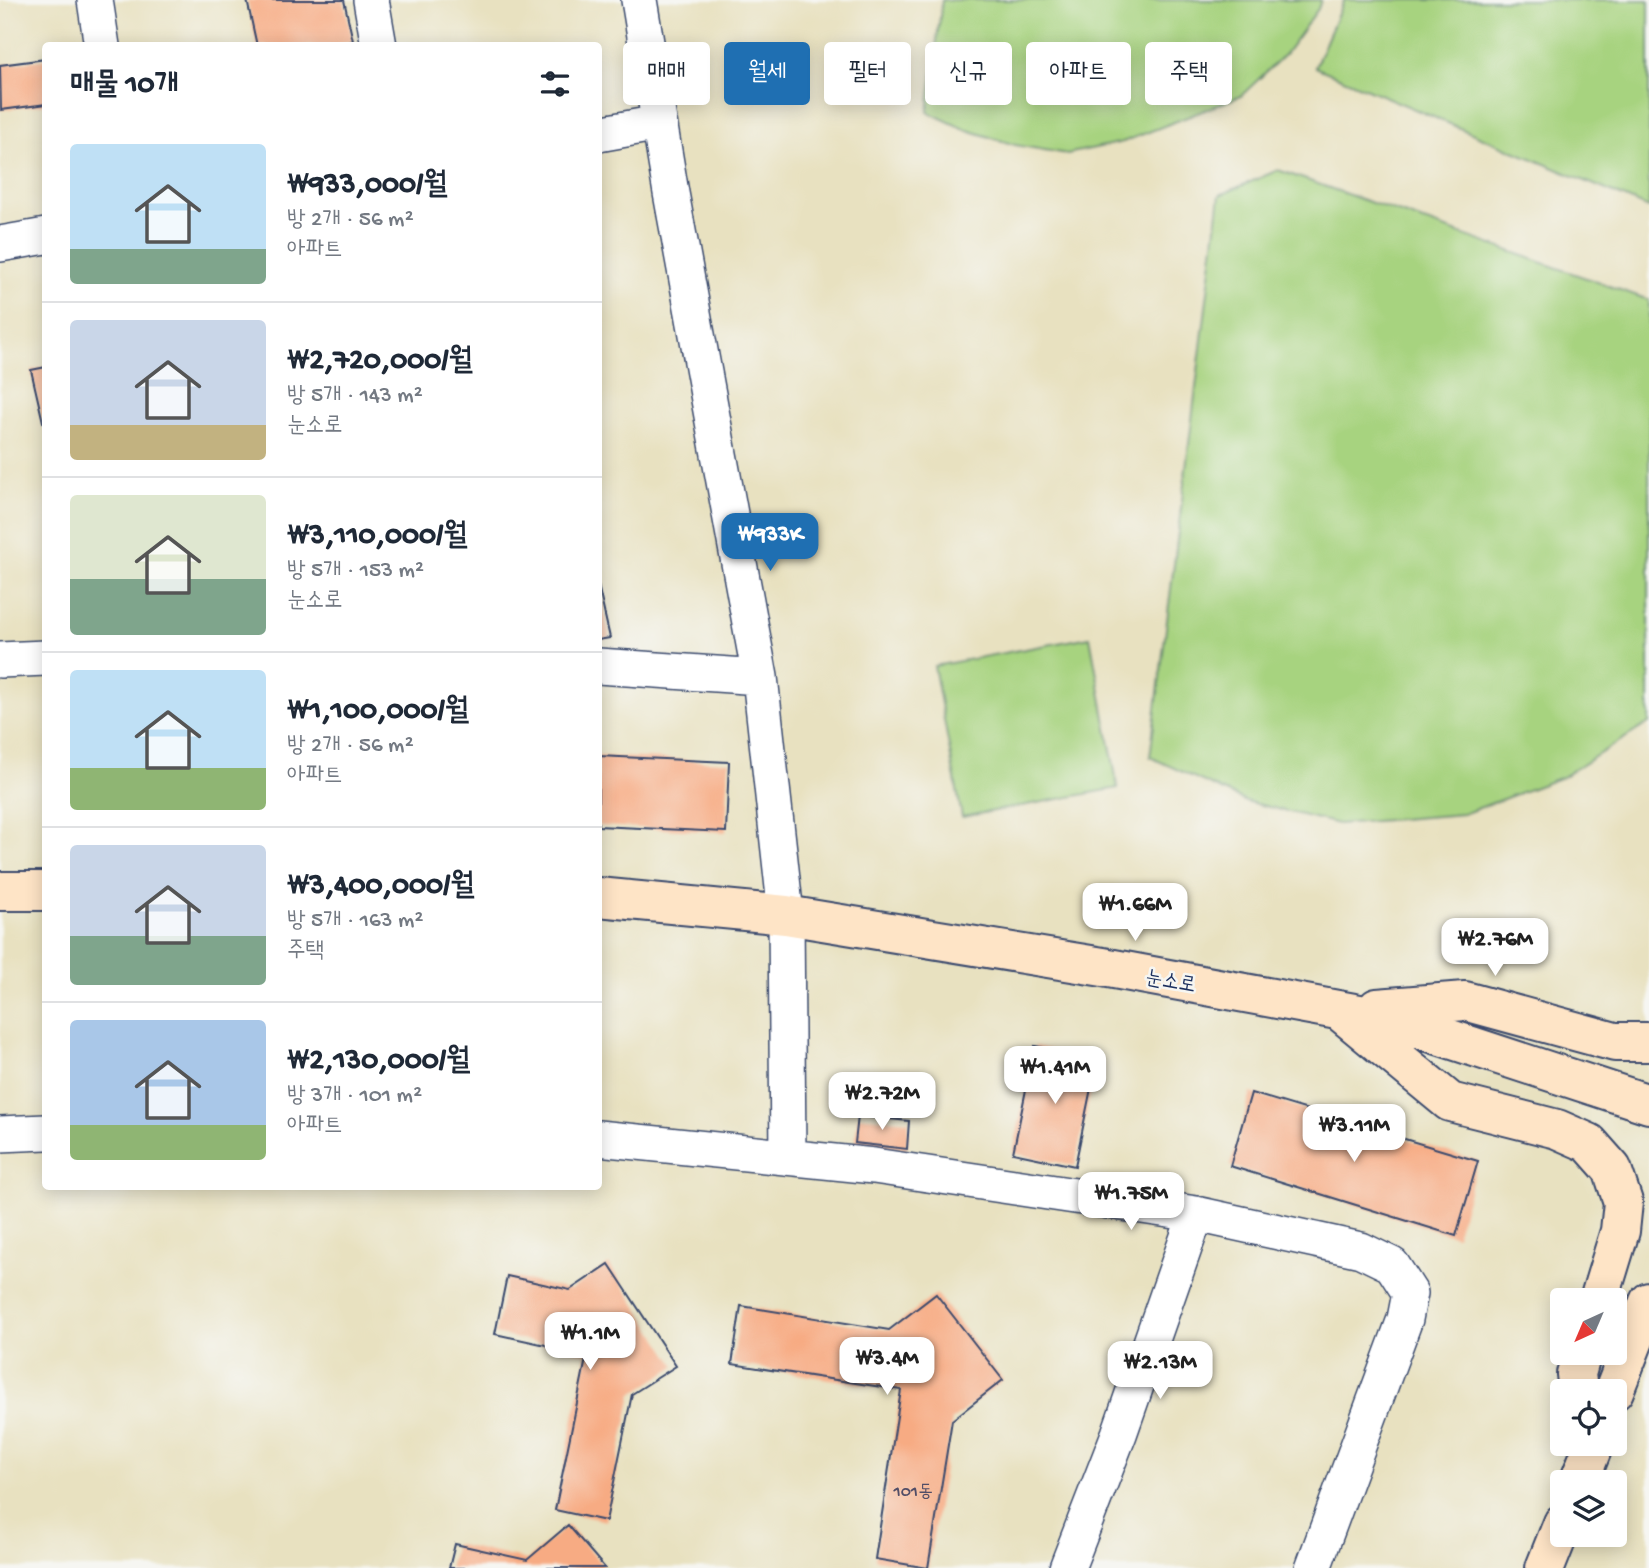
<!DOCTYPE html>
<html lang="ko">
<meta charset="utf-8">
<style>
body{margin:0;font-family:"Gochi Hand","Poor Story",sans-serif;background:#f6f6f7;color:#1f2937;height:100vh;display:flex;flex-direction:column;font-size:26px;white-space:nowrap}
*{box-sizing:border-box;margin:0}
p{font-size:23px;color:#747a83}
.icon{flex:none;width:38px;height:38px;fill:none;stroke:currentColor;stroke-width:2;stroke-linecap:round;stroke-linejoin:round}
.map{position:relative;flex:1;overflow:hidden}
.panel{position:absolute;left:42px;top:42px;width:560px;height:1148px;display:flex;flex-direction:column;background:#fff;border-radius:7px;box-shadow:0 4px 18px #0003}
.panel>*{flex:none}
.banner{position:absolute;left:623px;top:42px;width:665px;height:63px;display:flex;gap:14px}
.needle{width:46px;rotate:224deg}
.fabs{position:absolute;left:1550px;top:1288px;display:grid;gap:14px}
.fabs a{display:grid;place-items:center;width:77px;height:77px;border-radius:7px;background:#fff;box-shadow:0 4px 18px #0003;font-size:35px}
.price{position:absolute;translate:-50% -60px;padding:0 16px;border-radius:14px;background:#fff;color:#222;font-size:23px;line-height:46px;filter:drop-shadow(0 2px 4px #0008)}
.price::after{content:'';position:absolute;left:50%;top:42px;width:21px;height:16px;margin-left:-10px;background:inherit;clip-path:polygon(0 0,100% 0,50% 100%)}
.price.active{background:#1f6fb2;color:#fff}
ul{padding:0;list-style:none}
li{display:flex;align-items:center;gap:21px;height:175px;padding:0 28px}
li+li{border-top:2px solid #e0e1e3}
li span{display:grid;place-items:center;flex:none;width:196px;height:140px;border-radius:7px;color:#555}
li>.icon{margin-inline-start:auto}
span .icon{width:84px;height:84px;fill:#fffc;stroke-width:1}
li b{font-size:30px}
h2{display:flex;justify-content:space-between;align-items:center;height:84px;padding:0 28px;font-size:30px}
.chip{padding:0 24px;border-radius:7px;background:#fff;box-shadow:0 4px 18px #0003;font-size:24px;line-height:63px}
.chip.active{background:#1f6fb2;color:#fff}
.map>svg:first-child{display:block}
</style>
<div class="map">
<svg width="1649" height="1568" viewBox="0 0 1649 1568">
<rect width="100%" height="100%" fill="#f6f6f2"/>
<filter id="ink" filterUnits="userSpaceOnUse"><feTurbulence type="fractalNoise" baseFrequency=".0143" numOctaves="2"/><feDisplacementMap in="SourceGraphic" scale="14" xChannelSelector="R" yChannelSelector="G"/><feConvolveMatrix kernelMatrix="1 2 1 2 8 2 1 2 1" color-interpolation-filters="sRGB"/></filter>
<filter id="wash" filterUnits="userSpaceOnUse"><feTurbulence type="fractalNoise" baseFrequency=".00686" numOctaves="4" result="noise"/><feDisplacementMap in="SourceGraphic" scale="28" xChannelSelector="R" yChannelSelector="G"/><feGaussianBlur stdDeviation="1.57" result="paint"/><feColorMatrix in="noise" values="0 0 0 0 0 0 0 0 0 0 0 0 0 0 0 0 0 1.4 0 .05"/><feComposite in="paint" operator="in"/></filter>
<g filter="url(#wash)">
<rect width="100%" height="100%" fill="#e8e1c0"/>
<path fill="#a7d37f" stroke="#61816e" stroke-width="2" d="M942 0H1321L1318 9 1285 54 1241 96 1123 142 1067 154 1015 145 964 129 928 112Z
M1344 0H1649V208L1315 67Z
M1278 170 1649 300V723L1562 777 1463 814 1338 824 1245 801 1150 757 1220 195Z
M1090 637 1118 788 962 817 934 666Z"/>
<g id="blocks">
<path fill="#f7ab83" d="M247 0H344L353 41 332 46H257Z
M46 59V104L1 110 0 65Z
M46 367V421L43 422 31 370Z
M598 585 610 638 598 640Z
M598 756 729 762 726 832 598 826Z
M1035 1046 1097 1059 1075 1166 1013 1153Z
M1251 1093 1478 1161 1456 1236 1230 1166Z
M858 1116 909 1121 907 1149 855 1143Z
M609 1264 676 1366 632 1394 606 1521 555 1510 587 1354 495 1334 507 1276 570 1290Z
M936 1294 1003 1380 952 1420 928 1568 875 1559 901 1390 732 1364 741 1306 889 1330Z
M568 1525 605 1568H449L455 1544 527 1560Z"/>
</g>
</g>
<g filter="url(#ink)">
<use href="#blocks" fill-opacity="0" stroke="#3a4a6d" stroke-width="2"/>
<g fill="none" stroke-linecap="round" stroke-linejoin="round">
<g stroke="#3a4a6d" stroke-width="38">
<path id="street" d="M95 0 102 46
M371 0 379 46
M639 0 671 193 760 677 786 915 788 1157
M598 134 659 123
M0 244 46 236
M0 660 46 658
M598 666 760 677
M0 1134 46 1132
M598 1138 874 1166 1196 1214 1361 1250 1392 1265 1410 1293 1405 1319 1313 1568
M1067 1568 1119 1434 1196 1214"/>
</g>
<g stroke="#3a4a6d" stroke-width="42">
<path id="secondary" d="M0 891H46
M598 897 786 915 1103 967 1392 1020 1649 1104
M1377 1008 1465 1001 1615 1042H1649
M1341 1012 1450 1102 1557 1129 1589 1143 1612 1169 1623 1202 1620 1231 1599 1300
M1578 1391 1576 1374 1582 1353
M1614 1391 1649 1302
M1579 1482 1594 1444
M1545 1568 1563 1523"/>
</g>
<use href="#street" stroke="#fff" stroke-width="35"/>
<use href="#secondary" stroke="#fee4c6" stroke-width="38"/>
</g>
</g>
<g text-anchor="middle" stroke-width="5" stroke-linejoin="round" paint-order="stroke">
<g font-size="18" fill="#524e67">
<text x="913" y="1496">101동</text>
</g>
<g font-size="21" fill="#1b2f5e" stroke="#f6f6f2">
<text transform="translate(1171 980) rotate(10)" y="7">눈소로</text>
</g>
</g>
</svg>
<div class="fabs">
<a><svg class="needle" viewBox="-14 -14 28 28"><path d="M0-13l5 13h-10z" fill="#e53935"/><path d="M0 13l5-13h-10z" fill="#747a83"/></svg></a>
<a><svg class="icon" aria-label="locate" viewBox="0 0 24 24"><circle cx="12" cy="12" r="6"/><path d="M12 2v4M12 18v4M2 12h4M18 12h4"/></svg></a>
<a><svg class="icon" aria-label="layers" viewBox="0 0 24 24"><path d="M12 4l9 5-9 5-9-5zM3 14l9 5 9-5"/></svg></a>
</div>
<b class="price active" style="left:770px;top:573px">₩933K</b>
<b class="price" style="left:1135px;top:943px">₩1.66M</b>
<b class="price" style="left:1495px;top:978px">₩2.76M</b>
<b class="price" style="left:1055px;top:1106px">₩1.41M</b>
<b class="price" style="left:882px;top:1132px">₩2.72M</b>
<b class="price" style="left:1354px;top:1164px">₩3.11M</b>
<b class="price" style="left:1131px;top:1232px">₩1.75M</b>
<b class="price" style="left:590px;top:1372px">₩1.1M</b>
<b class="price" style="left:887px;top:1397px">₩3.4M</b>
<b class="price" style="left:1160px;top:1401px">₩2.13M</b>
<div class="banner">
<a class="chip">매매</a>
<a class="chip active">월세</a>
<a class="chip">필터</a>
<a class="chip">신규</a>
<a class="chip">아파트</a>
<a class="chip">주택</a>
</div>
<section class="panel">
<h2>매물 10개<svg class="icon" aria-label="filters" viewBox="0 0 24 24"><path d="M4 7h16M4 17h16"/><circle cx="9" cy="7" r="2"/><circle cx="15" cy="17" r="2"/></svg></h2>
<ul>
<li><span style="background:linear-gradient(#bfe0f5 75%,#7fa58c 0)"><svg class="icon" aria-label="home" viewBox="0 0 24 24"><path d="M3 11l9-7 9 7M6 9v11h12V9"/></svg></span><div><b>₩933,000/월</b><p>방 2개 · 56 m²</p><p>아파트</p></div></li>
<li><span style="background:linear-gradient(#c9d6e8 75%,#c2b280 0)"><svg class="icon" aria-label="home" viewBox="0 0 24 24"><path d="M3 11l9-7 9 7M6 9v11h12V9"/></svg></span><div><b>₩2,720,000/월</b><p>방 5개 · 143 m²</p><p>눈소로</p></div></li>
<li><span style="background:linear-gradient(#dfe7d0 60%,#7fa58c 0)"><svg class="icon" aria-label="home" viewBox="0 0 24 24"><path d="M3 11l9-7 9 7M6 9v11h12V9"/></svg></span><div><b>₩3,110,000/월</b><p>방 5개 · 153 m²</p><p>눈소로</p></div></li>
<li><span style="background:linear-gradient(#bfe0f5 70%,#8fb573 0)"><svg class="icon" aria-label="home" viewBox="0 0 24 24"><path d="M3 11l9-7 9 7M6 9v11h12V9"/></svg></span><div><b>₩1,100,000/월</b><p>방 2개 · 56 m²</p><p>아파트</p></div></li>
<li><span style="background:linear-gradient(#c9d6e8 65%,#7fa58c 0)"><svg class="icon" aria-label="home" viewBox="0 0 24 24"><path d="M3 11l9-7 9 7M6 9v11h12V9"/></svg></span><div><b>₩3,400,000/월</b><p>방 5개 · 163 m²</p><p>주택</p></div></li>
<li><span style="background:linear-gradient(#a9c7e8 75%,#8fb573 0)"><svg class="icon" aria-label="home" viewBox="0 0 24 24"><path d="M3 11l9-7 9 7M6 9v11h12V9"/></svg></span><div><b>₩2,130,000/월</b><p>방 3개 · 101 m²</p><p>아파트</p></div></li>
</ul>
</section>
</div>
